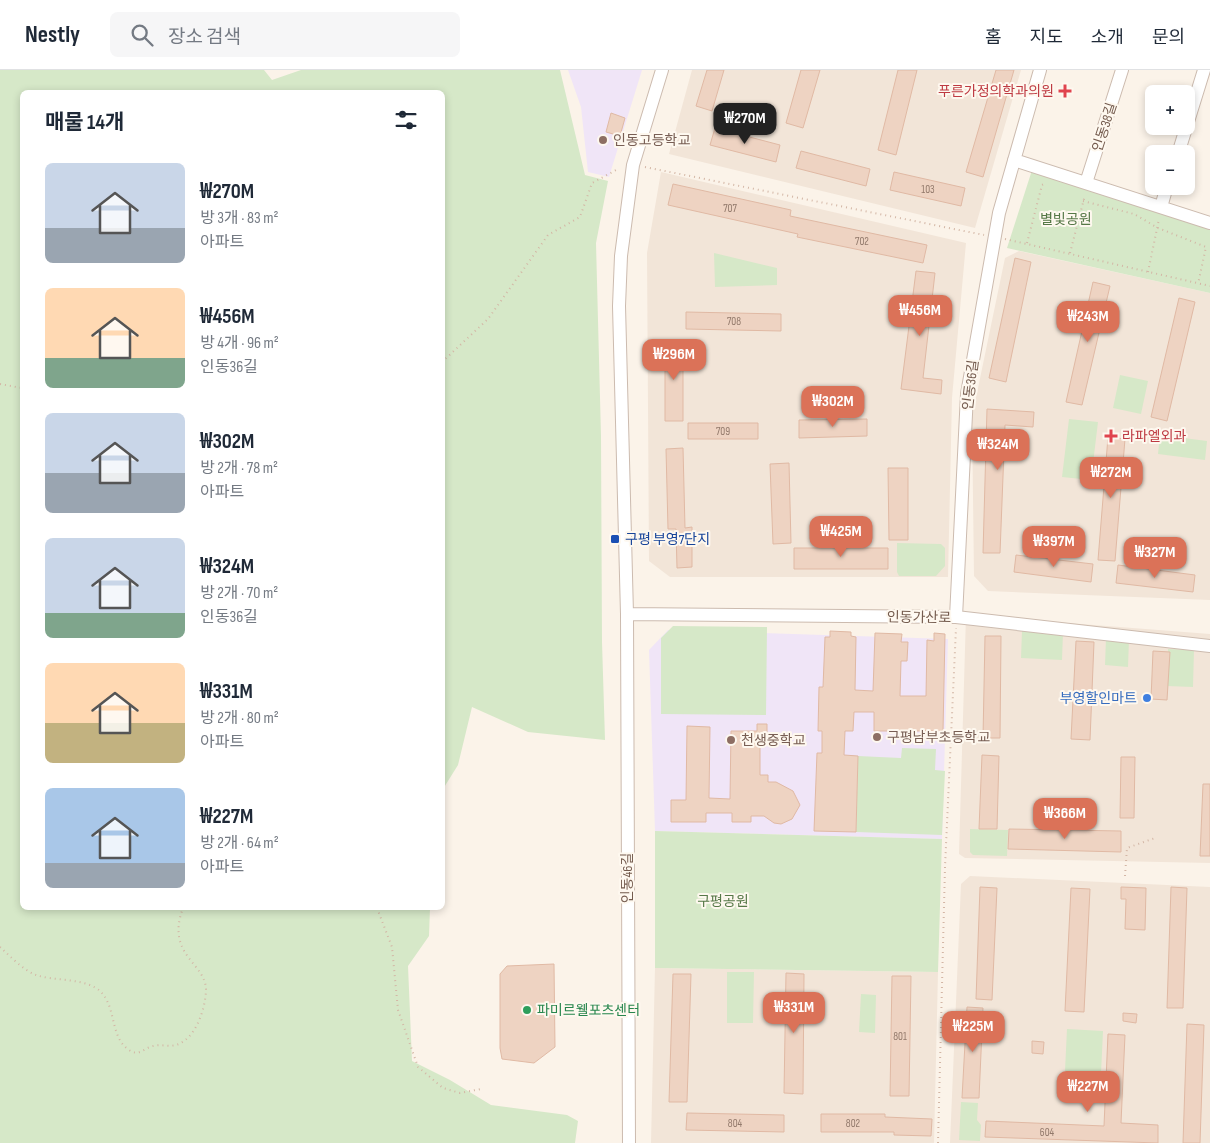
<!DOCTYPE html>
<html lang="ko">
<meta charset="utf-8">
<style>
body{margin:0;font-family:"Sofia Sans Condensed","Noto Sans KR",sans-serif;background:#f6f6f7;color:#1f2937;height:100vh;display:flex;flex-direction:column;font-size:19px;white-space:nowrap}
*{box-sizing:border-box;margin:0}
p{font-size:16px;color:#747a83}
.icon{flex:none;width:28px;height:28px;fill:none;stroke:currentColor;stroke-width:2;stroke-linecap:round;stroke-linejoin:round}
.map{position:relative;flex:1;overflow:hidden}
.details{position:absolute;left:20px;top:20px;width:425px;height:820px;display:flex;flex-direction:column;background:#fff;border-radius:8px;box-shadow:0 2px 8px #0003}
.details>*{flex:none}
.buttons{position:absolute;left:1145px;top:15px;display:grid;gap:10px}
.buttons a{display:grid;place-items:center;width:50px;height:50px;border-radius:8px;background:#fff;box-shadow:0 2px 8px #0003;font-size:25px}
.price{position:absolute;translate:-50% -42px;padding:0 11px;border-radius:10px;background:#db7258;color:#fff;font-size:16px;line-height:32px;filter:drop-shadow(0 1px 2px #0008)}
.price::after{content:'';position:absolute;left:50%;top:30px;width:15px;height:11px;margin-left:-8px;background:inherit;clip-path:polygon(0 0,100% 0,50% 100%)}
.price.selected{background:#222;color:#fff}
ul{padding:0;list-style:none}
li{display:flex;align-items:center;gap:15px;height:125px;padding:0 25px}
li span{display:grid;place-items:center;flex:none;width:140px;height:100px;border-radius:8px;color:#555}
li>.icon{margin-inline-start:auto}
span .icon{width:60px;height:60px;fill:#fffc;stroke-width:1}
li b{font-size:21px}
h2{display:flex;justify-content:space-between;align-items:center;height:60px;padding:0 25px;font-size:21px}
header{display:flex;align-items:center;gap:30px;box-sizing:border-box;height:70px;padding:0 25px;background:#fff;border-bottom:1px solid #e0e1e3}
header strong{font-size:24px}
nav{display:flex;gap:28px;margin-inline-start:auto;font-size:18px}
.search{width:350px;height:45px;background:#f6f6f7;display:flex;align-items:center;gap:12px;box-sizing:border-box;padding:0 18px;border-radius:8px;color:#747a83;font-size:19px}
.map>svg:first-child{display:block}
</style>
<header>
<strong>Nestly</strong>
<div class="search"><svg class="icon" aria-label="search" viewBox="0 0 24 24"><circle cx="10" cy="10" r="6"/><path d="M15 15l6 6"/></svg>장소 검색</div>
<nav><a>홈</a><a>지도</a><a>소개</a><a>문의</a></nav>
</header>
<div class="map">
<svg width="1210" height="1073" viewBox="0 0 1210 1073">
<rect width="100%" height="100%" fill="#fbf3e9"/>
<path fill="#f2e5d8" d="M692 0H1021L975 158 669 84Z
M661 102 966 173 952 328 948 507H670L649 491 647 183Z
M1019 181 1210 223V530L988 521 974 506 972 347 1005 188Z
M966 545 1210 564V793L965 788 959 784Z
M970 806 1210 817V1073H950L961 814Z
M655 898 938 902 934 1073H651Z"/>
<path fill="#f0e5f7" d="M568 0H642L609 107 588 102 581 37Z
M668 560 948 569 942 769 655 761 649 580Z"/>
<path fill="#d6e8c8" d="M0 0H264L272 10 301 0H560L585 105 608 111 596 173 601 366 602 572 605 670 528 662 472 637 458 695 443 719 442 22H22V838H430L429 866 408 896 412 991 450 1010 491 1035 567 1045 578 1051 575 1073H0Z
M1033 97 1210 148V223L1007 178Z
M714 183 777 198V215L715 217Z
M1120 305 1148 311 1141 344 1113 338Z
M1069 349 1098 352 1091 410 1062 407Z
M1160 365 1207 371 1205 390 1158 384Z
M897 473 941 474 945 478V496L936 506H899L897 502Z
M673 556 767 557 766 645 661 644V568Z
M1022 560 1063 562 1062 590 1021 588Z
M1106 568 1129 569 1128 597 1105 595Z
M1168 579 1194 580 1193 617 1167 616Z
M902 678 936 679 935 700 945 701 942 765 856 762 858 686 901 688Z
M970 759 1008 760 1007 786 973 785 970 782Z
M655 761 942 769 938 902 655 898Z
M727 902H754L753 953H727Z
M861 924 876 925 875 963 859 962Z
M1067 959 1103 961 1101 1003 1065 1001Z
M961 1032 978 1033 977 1050 981 1055 980 1071 959 1070Z"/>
<path fill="#eed3c2" stroke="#e0b9a4" d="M707 0H724L712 41 696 36Z
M801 0H820L803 58 786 53Z
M898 0H917L896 85 878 80Z
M996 0H1014L983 107 966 102Z
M611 43 625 48 620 66 606 62Z
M715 58 780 75 776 92 710 75Z
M801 81 870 99 866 116 796 98Z
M894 102 965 118 961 136 890 120Z
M673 114 791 140 790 146 927 175 923 193 797 167 798 164 668 135Z
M1015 188 1031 192 1006 312 989 308Z
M916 201 935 203 923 308 942 310 941 324 901 319Z
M1093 212 1110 216 1082 335 1066 332Z
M1179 228 1195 232 1167 351 1151 347Z
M686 242 781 244V261L686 259Z
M665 272H683V351H665Z
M987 339 1034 342 1033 357 1005 355 1000 483H983Z
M867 349V366L799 368V350Z
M688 353H758V369H688Z
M1108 367 1125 369 1115 491 1098 490Z
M683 378 685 458 692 457V497L677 498 676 459H668L666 379Z
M789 393 791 473 773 474 770 394Z
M888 398H908V470H889Z
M794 478H888V499H794Z
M1016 485 1093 494 1091 512 1014 502Z
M1118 495 1195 505 1193 522 1116 513Z
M830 561 851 562V566L856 567 855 620 873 621 875 563 902 564 901 572H908L907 591H901L900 626H926L927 570 934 571V563L945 564 943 661H874V642H854L853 661H845L844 685 858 686 856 762 814 761 817 683H822V661H818L819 617H823L825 567H830Z
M985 566H1001L1000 668H983Z
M1076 571 1094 572 1090 670 1071 669Z
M1153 581 1170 582 1167 630 1151 629Z
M757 654H767V673L760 672V705H768V712H776L793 721 800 735 792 749 781 754 774 753 764 746H751V752H732V743H706V752H671V730H686L687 656 710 657 709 728 730 729 731 661H757Z
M982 685 999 686 997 759H979Z
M1121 687H1135L1134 748H1120Z
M1203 714H1210V786H1200Z
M1009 759 1121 761V782L1008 779Z
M980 817 997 818 992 930 976 929Z
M1121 817 1146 818 1145 860 1125 859 1126 829H1121Z
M1171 817 1187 818 1183 938H1167Z
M1071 818 1090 819 1084 942 1065 941Z
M554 894 555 977 534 993 502 989 500 978V904L507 896Z
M786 903 804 904 803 1024 784 1023Z
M673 904H691L687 1032H669Z
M892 906H911L909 1026H890Z
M967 937 983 938 979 1028H962Z
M1123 943 1137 944 1136 953 1123 951Z
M1187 954 1204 955 1200 1073H1183Z
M1108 964 1125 965 1121 1053 1158 1055V1073L985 1067 986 1051 1104 1056Z
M1032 971 1044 972 1043 984 1032 983Z
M687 1043 784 1045V1062L686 1060Z
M821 1044H885V1047L932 1049 931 1066 894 1065V1062H821Z"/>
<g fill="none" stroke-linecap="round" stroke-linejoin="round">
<g stroke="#ccbbaf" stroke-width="14">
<path id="minor" d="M1178 84 1204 0
M1014 90 1210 153
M1086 113 1122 0
M1161 137 1167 116
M627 544 956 547 1210 576
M956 547 967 324 999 143 1040 0
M629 1073 627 544 619 236 621 186 633 95 662 0"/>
</g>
<path stroke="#d3b6a5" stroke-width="2" stroke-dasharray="1 4" stroke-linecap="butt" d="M645 97 984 165
M1083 131 1134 144 1158 158 1206 177 1198 214
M1005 169 1210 216
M1027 173 1042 115 1046 113
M1070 183 1085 125
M1148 202 1159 149
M442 292 488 249 548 165 580 147 592 113 618 99
M0 314 22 318
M1125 806 1127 778 1155 768
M377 838 392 877 398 940 418 997 443 1018 460 1023 481 1019
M0 877C11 887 23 900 36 905 54 911 79 908 96 918 118 932 108 966 129 980 139 987 144 978 153 976 161 974 169 977 176 975 196 969 205 939 206 921 207 893 165 886 183 838
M938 1073 945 797 956 558"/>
<use href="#minor" stroke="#fff" stroke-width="12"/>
</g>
<g fill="#e0444e" stroke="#fef8ef" stroke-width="2">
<path d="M1062.5 13.5h5v5h5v5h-5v5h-5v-5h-5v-5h5z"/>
<path d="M1108.5 358.5h5v5h5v5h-5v5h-5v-5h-5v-5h5z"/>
</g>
<g fill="#8d6e63" stroke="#fef8ef" stroke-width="2">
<circle cx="603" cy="70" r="5"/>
<circle cx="877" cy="667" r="5"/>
<circle cx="731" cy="670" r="5"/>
</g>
<rect fill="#1a4fb4" stroke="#fef8ef" stroke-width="2" x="610" y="464" width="10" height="10" rx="2.5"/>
<circle fill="#3f7fe0" stroke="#fef8ef" stroke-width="2" cx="1147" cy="628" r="5"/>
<circle fill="#2e9e5b" stroke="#fef8ef" stroke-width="2" cx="527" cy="940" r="5"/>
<g text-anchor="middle" stroke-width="4" stroke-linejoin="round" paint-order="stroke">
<g font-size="11" fill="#92796b">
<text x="928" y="123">103</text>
<text x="730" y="142">707</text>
<text x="862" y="175">702</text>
<text x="734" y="255">708</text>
<text x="723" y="365">709</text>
<text x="900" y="970">801</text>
<text x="735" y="1057">804</text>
<text x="853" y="1057">802</text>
<text x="1047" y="1066">604</text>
</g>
<g font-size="14" fill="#be3a42" stroke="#fef8ef" text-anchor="end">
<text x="1054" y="26">푸른가정의학과의원</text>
<text x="1122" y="371" text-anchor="start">라파엘외과</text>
</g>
<g font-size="14" fill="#745b4e" stroke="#fef8ef">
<text transform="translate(1104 57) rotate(-72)" y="5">인동38길</text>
<text transform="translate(970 315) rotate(-83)" y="5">인동36길</text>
<text transform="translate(919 547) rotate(1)" y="5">인동가산로</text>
<text transform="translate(627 808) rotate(-90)" y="5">인동46길</text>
</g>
<g font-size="14" fill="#785e54" stroke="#fef8ef" text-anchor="start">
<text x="613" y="75">인동고등학교</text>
<text x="887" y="672">구평남부초등학교</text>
<text x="741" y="675">천생중학교</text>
</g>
<g font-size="14" fill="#567847" stroke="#fef8ef">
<text x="1066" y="154">별빛공원</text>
<text x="723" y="836">구평공원</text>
</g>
<g font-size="14" fill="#164399" stroke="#fef8ef" text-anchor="start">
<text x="625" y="474">구평 부영7단지</text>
</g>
<g font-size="14" fill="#366cbe" stroke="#fef8ef" text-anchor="end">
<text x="1137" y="633">부영할인마트</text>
</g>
<g font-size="14" fill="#27864d" stroke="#fef8ef" text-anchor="start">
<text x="537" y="945">파미르웰포츠센터</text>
</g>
</g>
</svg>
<div class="buttons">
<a>+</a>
<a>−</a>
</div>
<b class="price selected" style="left:745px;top:75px">₩270M</b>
<b class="price" style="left:920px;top:267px">₩456M</b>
<b class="price" style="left:1088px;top:273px">₩243M</b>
<b class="price" style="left:674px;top:311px">₩296M</b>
<b class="price" style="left:833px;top:358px">₩302M</b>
<b class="price" style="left:998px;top:401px">₩324M</b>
<b class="price" style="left:1111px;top:429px">₩272M</b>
<b class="price" style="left:841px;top:488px">₩425M</b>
<b class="price" style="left:1054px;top:498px">₩397M</b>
<b class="price" style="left:1155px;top:509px">₩327M</b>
<b class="price" style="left:1065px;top:770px">₩366M</b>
<b class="price" style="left:794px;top:964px">₩331M</b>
<b class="price" style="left:973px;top:983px">₩225M</b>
<b class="price" style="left:1088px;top:1043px">₩227M</b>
<section class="details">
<h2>매물 14개<svg class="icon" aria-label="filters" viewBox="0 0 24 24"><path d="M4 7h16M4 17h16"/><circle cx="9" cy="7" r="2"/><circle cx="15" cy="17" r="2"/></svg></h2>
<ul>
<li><span style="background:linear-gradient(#c9d6e8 65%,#9aa5b1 0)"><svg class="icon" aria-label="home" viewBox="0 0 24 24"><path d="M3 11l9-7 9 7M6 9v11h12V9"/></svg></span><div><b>₩270M</b><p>방 3개 · 83 m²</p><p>아파트</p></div></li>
<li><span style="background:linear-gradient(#ffd9b3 70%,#7fa58c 0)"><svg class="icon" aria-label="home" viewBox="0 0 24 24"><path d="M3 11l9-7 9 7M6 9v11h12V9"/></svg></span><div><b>₩456M</b><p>방 4개 · 96 m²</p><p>인동36길</p></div></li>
<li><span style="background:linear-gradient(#c9d6e8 60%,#9aa5b1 0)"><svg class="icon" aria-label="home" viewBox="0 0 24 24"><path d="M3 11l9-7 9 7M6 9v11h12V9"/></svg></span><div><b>₩302M</b><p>방 2개 · 78 m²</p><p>아파트</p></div></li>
<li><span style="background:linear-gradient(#c9d6e8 75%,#7fa58c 0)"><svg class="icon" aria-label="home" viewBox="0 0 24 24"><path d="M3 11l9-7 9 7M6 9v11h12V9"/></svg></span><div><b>₩324M</b><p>방 2개 · 70 m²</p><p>인동36길</p></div></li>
<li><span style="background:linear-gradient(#ffd9b3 60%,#c2b280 0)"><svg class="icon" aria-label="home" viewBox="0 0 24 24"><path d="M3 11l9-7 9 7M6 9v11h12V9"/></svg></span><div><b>₩331M</b><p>방 2개 · 80 m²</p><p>아파트</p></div></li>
<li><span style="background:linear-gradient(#a9c7e8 75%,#9aa5b1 0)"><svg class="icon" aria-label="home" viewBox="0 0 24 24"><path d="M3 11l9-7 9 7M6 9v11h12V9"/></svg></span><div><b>₩227M</b><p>방 2개 · 64 m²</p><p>아파트</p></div></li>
</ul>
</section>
</div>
